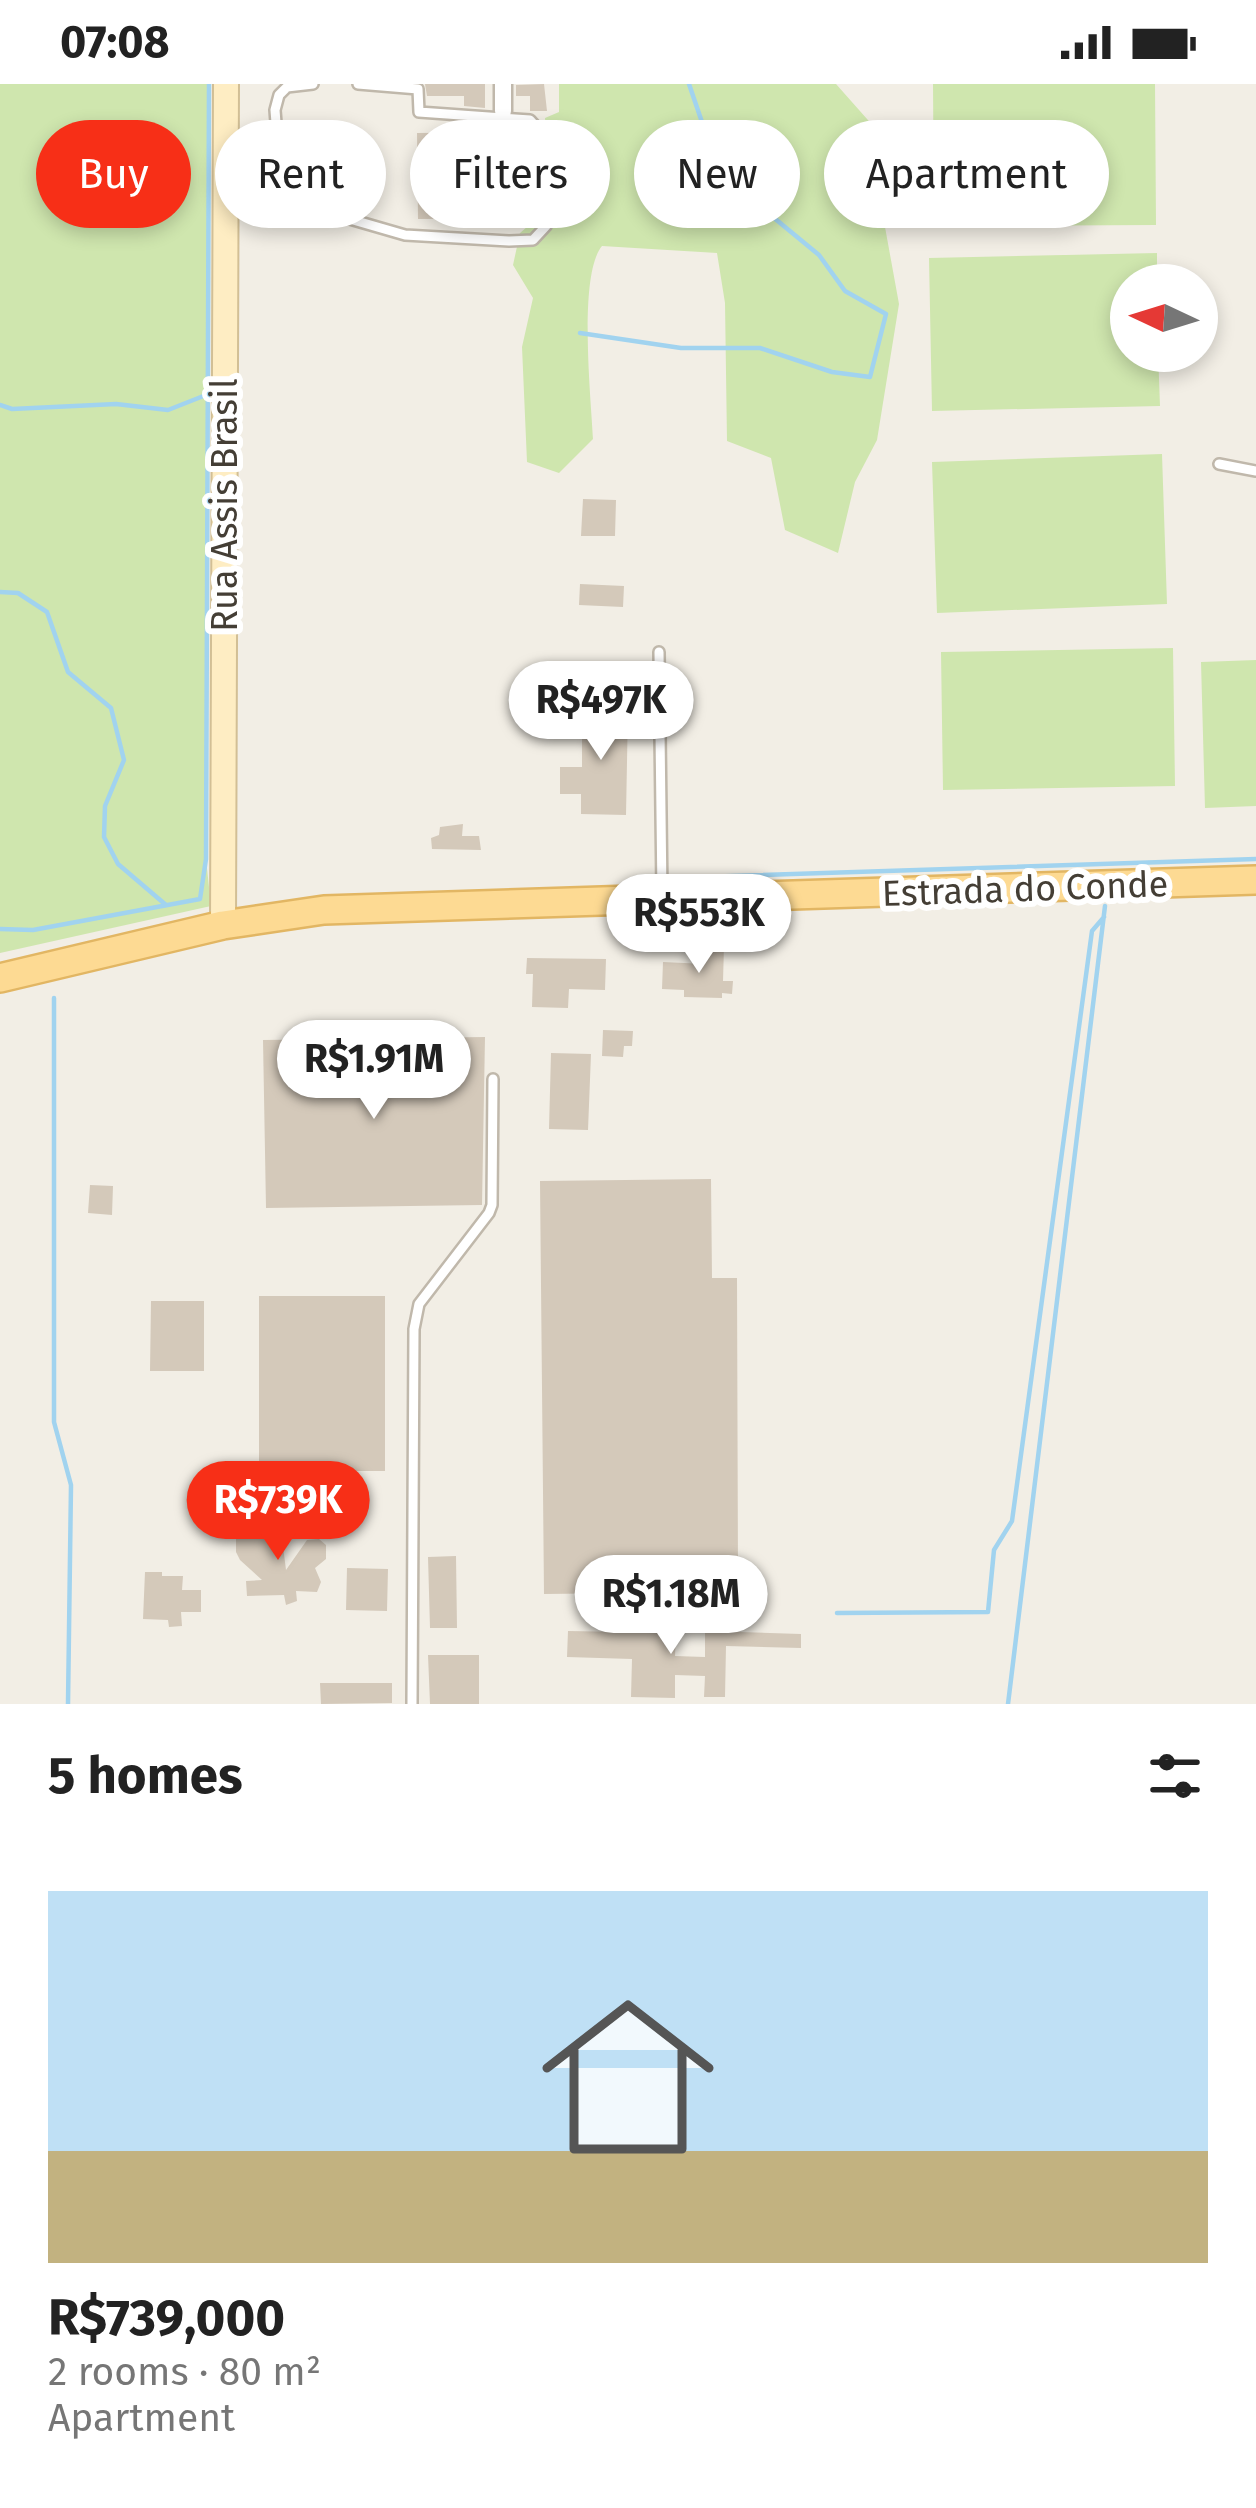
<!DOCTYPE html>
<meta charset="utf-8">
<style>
body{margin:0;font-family:"Fira Sans",sans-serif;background:#f6f6f6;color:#222;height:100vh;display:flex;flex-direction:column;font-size:45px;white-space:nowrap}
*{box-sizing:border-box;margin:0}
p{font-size:39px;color:#767676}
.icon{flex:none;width:66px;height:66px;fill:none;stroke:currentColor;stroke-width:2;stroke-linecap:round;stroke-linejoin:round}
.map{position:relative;height:1620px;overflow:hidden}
.side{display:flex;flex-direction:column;background:#fff;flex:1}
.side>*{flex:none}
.hud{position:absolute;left:36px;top:36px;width:1185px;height:108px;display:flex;gap:24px}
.needle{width:78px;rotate:274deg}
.buttons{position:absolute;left:1110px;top:180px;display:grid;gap:24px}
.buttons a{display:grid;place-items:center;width:108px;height:108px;border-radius:50%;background:#fff;box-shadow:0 6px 18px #0003;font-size:60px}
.price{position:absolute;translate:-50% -102px;padding:0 27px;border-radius:42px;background:#fff;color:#222;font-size:39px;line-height:78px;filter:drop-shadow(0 3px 6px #0008)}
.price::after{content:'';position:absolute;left:50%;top:72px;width:36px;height:27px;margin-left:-18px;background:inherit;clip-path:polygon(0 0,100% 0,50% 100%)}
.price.selected{background:#f72f17;color:#fff}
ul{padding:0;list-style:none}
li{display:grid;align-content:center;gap:24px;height:636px;padding:0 48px}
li+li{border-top:3px solid #e0e0e0}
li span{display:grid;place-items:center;height:372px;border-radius:0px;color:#555}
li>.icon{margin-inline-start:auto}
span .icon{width:216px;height:216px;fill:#fffc;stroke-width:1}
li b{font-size:51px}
h2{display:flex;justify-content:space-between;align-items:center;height:144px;padding:0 48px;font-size:51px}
.chip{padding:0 42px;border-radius:54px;background:#fff;box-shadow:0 6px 18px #0003;font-size:42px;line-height:108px}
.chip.selected{background:#f72f17;color:#fff}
.status{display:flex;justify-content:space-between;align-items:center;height:84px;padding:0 60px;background:#fff;direction:ltr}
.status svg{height:33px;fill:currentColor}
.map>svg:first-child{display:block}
</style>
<div class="status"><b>07:08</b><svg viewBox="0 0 49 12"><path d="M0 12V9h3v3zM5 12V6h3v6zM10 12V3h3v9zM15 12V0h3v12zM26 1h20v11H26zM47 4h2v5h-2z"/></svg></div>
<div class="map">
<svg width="1256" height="1620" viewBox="0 0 1256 1620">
<rect width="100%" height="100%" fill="#f2eee5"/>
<path fill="#cfe6ae" d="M0 0H209L206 775 211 822 0 869Z
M559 0H836L875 44 883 132 899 220 877 356 855 398 838 469 785 446 771 374 727 357 725 219 717 169 602 162C578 191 591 313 593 355L559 389 527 378 522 263 533 214 513 181 520 149 550 123 545 34 559 28Z
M933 0H1155L1156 141 934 142Z
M1157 169V201H1131V267H1158L1160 322 932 327 929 174Z
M1162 370 1167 520 937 529 932 378Z
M1173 564 1175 702 943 706 941 568Z
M1256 576V722L1205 724 1201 578Z"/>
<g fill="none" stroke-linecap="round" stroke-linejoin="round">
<path stroke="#a1d3ef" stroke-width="4.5" d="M580 249 681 264H760L832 288 870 293 886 230 845 207 819 171 762 124 748 78 704 44 689 0
M0 321 12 325 116 320 168 326 206 311
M0 508 18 509 47 528 68 588 111 624 124 676 105 722 104 753 118 780 166 821
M702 793 1256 775
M0 845 33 846 200 815 206 775 209 0
M54 914V1338L71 1401 68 1620
M837 1529 988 1528 994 1466 1012 1437 1092 847 1104 833
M1008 1620 1105 822"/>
</g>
<path fill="#d4c9ba" d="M425 0H485V24L464 22V12H427Z
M544 0 547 27H530V12H516V1Z
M529 48V134L418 135 417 49Z
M583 415 616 416 615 452H581Z
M580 500 624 502 623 523 579 521Z
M582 624 628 625 626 731 581 730V710H560V683H582Z
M463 740 462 752H479L481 766 432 765 431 754 439 751 440 743Z
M706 861 724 862 723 897H733L732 910 722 909V914L684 913V906L662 905 663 878 705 880Z
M527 874 606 875 605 906 569 905 568 924 532 923 533 890H526Z
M603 946 633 947 632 962H624L623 973 602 972Z
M485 953 482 1121 266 1124 263 956Z
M551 969 591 970 588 1046 549 1045Z
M711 1095 712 1194H737L738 1493H750L751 1511H721V1508L544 1510 540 1097Z
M90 1101 113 1102 112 1131 88 1129Z
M259 1212H385V1387H259Z
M151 1217H204V1287H150Z
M265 1437 278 1446 282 1454 286 1486 307 1456 319 1455 326 1461V1475L315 1484 321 1498 317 1508 296 1507 297 1517 286 1521 284 1511 247 1512 246 1497 262 1496 240 1476 236 1468V1453L239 1446 251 1438Z
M456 1472 457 1544H430L428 1473Z
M347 1484 388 1485 387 1527 346 1526Z
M145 1488H162V1492H183L182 1506H201V1528H181L182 1542 169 1543 168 1536 143 1535Z
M568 1547 676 1549 675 1572 705 1573V1547L801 1550V1564L726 1562 725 1613H704L705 1592 675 1591V1614L631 1613 632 1575 567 1573Z
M428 1571H479V1620H430Z
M320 1599H392V1619L321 1620Z"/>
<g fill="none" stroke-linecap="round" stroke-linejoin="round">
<g stroke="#c0b8ab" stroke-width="14">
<path id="lane" d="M226 110 277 114 405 151 509 157 533 156 546 142 542 49 530 36 419 28 418 5 358 0
M277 114 280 91 275 26 279 11 287 3 313 0
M1219 380 1256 387
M659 568 662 810
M412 1620 414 1245 419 1220 489 1129 492 1121 493 995"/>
</g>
<g stroke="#c0b8ab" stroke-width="21">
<path id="street" d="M503 27V0"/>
</g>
<g stroke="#d2bf95" stroke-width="28">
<path id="secondary" d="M223 841 226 0"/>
</g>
<g stroke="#e2b663" stroke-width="32">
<path id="primary" d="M0 894 223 841 324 826 1256 796"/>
</g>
<use href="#lane" stroke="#fff" stroke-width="9"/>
<use href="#street" stroke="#fff" stroke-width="16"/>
<use href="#secondary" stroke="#feedc3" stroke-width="24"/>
<use href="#primary" stroke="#fdda93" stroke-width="27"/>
</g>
<g text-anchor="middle" stroke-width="12" stroke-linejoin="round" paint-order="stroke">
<g font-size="36" fill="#443e35" stroke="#fff">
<text transform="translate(224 421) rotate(-90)" y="13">Rua Assis Brasil</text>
<text transform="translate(1025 804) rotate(-2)" y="13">Estrada do Conde</text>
</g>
</g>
</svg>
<div class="buttons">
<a><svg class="needle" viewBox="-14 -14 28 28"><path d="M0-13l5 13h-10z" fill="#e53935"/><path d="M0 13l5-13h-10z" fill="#767676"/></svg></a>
</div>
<b class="price" style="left:601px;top:679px">R$497K</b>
<b class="price" style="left:699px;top:892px">R$553K</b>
<b class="price" style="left:374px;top:1038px">R$1.91M</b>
<b class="price selected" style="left:278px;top:1479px">R$739K</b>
<b class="price" style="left:671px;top:1573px">R$1.18M</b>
<div class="hud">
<a class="chip selected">Buy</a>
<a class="chip">Rent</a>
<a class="chip">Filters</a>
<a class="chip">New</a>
<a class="chip">Apartment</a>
</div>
</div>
<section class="side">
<h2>5 homes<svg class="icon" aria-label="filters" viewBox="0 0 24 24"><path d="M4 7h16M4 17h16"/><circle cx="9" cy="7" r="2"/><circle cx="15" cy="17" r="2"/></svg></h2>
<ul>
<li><span style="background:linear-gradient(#bfe0f5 70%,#c2b280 0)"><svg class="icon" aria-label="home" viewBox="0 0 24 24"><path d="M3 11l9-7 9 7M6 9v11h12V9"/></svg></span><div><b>R$739,000</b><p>2 rooms · 80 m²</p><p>Apartment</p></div></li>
</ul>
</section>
